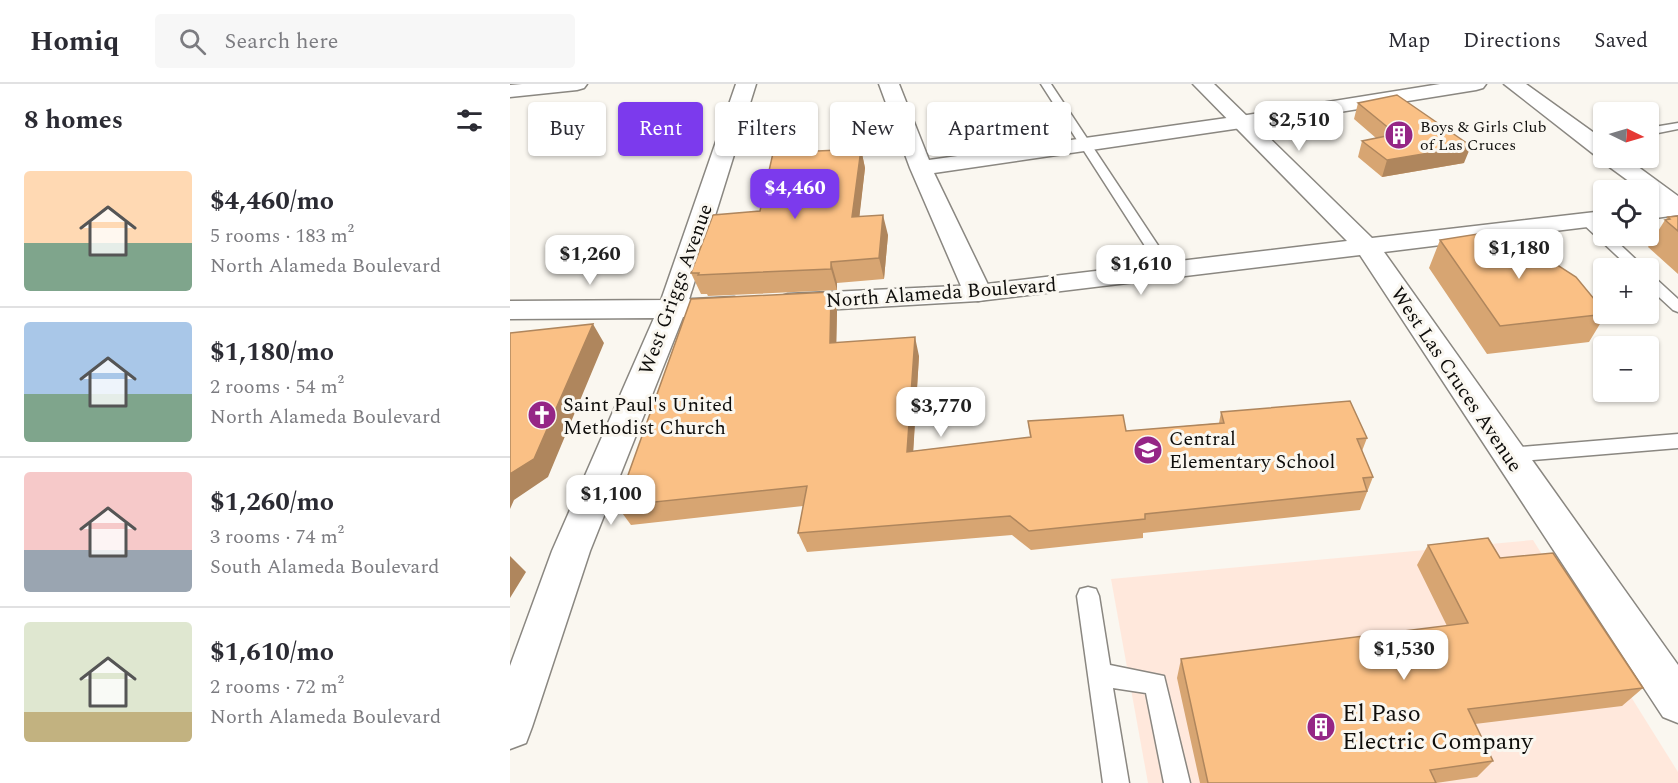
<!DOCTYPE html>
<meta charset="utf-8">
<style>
body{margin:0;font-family:Spectral,serif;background:#f7f7f7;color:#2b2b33;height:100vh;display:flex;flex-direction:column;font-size:22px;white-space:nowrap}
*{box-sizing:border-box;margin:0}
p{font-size:20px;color:#7c7c81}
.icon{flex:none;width:33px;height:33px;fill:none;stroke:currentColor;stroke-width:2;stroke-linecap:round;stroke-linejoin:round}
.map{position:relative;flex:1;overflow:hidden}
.sheet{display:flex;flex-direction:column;background:#fff;width:510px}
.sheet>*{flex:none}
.banner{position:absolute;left:18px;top:18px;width:570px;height:54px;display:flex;gap:12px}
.needle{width:39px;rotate:95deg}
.tools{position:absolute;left:1083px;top:18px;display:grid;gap:12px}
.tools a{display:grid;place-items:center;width:66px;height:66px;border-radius:6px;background:#fff;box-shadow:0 2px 4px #0004;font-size:30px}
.price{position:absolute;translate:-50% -51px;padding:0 14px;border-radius:12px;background:#fff;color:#222;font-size:20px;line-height:39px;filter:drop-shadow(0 2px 3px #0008)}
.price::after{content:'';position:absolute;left:50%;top:36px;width:18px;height:14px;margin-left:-9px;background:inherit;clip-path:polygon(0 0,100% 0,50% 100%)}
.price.on{background:#7c3aed;color:#fff}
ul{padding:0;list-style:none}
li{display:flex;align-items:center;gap:18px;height:150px;padding:0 24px}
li+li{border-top:2px solid #e1e1e2}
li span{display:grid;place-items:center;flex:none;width:168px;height:120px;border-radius:6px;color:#555}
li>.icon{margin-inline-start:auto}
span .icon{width:72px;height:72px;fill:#fffc;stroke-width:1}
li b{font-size:26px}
h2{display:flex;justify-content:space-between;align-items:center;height:72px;padding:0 24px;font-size:26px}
.chip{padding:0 21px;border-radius:6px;background:#fff;box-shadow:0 2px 4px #0004;font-size:21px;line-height:54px}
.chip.on{background:#7c3aed;color:#fff}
header{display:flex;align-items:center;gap:36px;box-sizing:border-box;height:84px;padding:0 30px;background:#fff;border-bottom:2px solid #e1e1e2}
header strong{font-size:28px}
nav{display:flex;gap:33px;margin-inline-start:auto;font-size:21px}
.search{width:420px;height:54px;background:#f7f7f7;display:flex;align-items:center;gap:15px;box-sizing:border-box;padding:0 21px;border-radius:6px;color:#7c7c81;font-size:22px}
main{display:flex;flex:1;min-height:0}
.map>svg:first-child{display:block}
</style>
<header>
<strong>Homiq</strong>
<div class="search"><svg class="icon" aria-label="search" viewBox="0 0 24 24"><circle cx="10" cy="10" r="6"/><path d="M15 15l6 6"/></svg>Search here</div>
<nav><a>Map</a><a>Directions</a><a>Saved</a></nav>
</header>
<main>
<section class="sheet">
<h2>8 homes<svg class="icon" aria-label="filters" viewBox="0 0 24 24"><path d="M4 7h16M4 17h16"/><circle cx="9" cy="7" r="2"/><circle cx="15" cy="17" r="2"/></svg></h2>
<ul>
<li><span style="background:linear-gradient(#ffd9b3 60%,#7fa58c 0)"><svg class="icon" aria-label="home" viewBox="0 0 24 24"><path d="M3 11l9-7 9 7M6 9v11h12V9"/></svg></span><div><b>$4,460/mo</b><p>5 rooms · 183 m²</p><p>North Alameda Boulevard</p></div></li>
<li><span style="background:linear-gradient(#a9c7e8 60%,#7fa58c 0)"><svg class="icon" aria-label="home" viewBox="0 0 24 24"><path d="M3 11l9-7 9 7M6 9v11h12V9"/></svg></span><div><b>$1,180/mo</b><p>2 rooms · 54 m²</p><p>North Alameda Boulevard</p></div></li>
<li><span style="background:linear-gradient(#f6c9c9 65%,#9aa5b1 0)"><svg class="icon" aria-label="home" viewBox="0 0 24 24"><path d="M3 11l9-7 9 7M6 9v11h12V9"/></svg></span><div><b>$1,260/mo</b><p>3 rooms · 74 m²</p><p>South Alameda Boulevard</p></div></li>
<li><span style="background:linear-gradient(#dfe7d0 75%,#c2b280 0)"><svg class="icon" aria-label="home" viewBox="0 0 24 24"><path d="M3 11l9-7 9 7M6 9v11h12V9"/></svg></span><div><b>$1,610/mo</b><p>2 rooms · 72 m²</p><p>North Alameda Boulevard</p></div></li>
</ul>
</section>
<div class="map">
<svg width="1168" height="699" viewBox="0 0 1168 699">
<rect width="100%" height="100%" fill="#faf7f0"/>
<path fill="#ffe8dc" d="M1023 456 1168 688V699H638L601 495Z"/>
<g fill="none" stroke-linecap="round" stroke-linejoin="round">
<g stroke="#8a8781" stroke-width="3">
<path id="lane" d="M531 0H541L665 187 663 190H653Z
M1168 39V45L1138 51V44Z
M1077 132 1082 133 1094 144V152H1101L1135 184H1120L1072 139 1070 136Z
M1138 191 1143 192 1168 215V228L1163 226 1138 203Z
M1168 350V364L999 378 992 376 990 371 992 366 999 364Z
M578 503 586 505 589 512 600 581 654 592 680 699H654L636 609 603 604 619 699H593L567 512 570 505Z"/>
</g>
<g stroke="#8a8781" stroke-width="3">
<path id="street" d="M12 0H77L74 4 67 6 0 13V1Z
M226 0H246L176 225 172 231 162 234 152 231 148 225Z
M369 0H389L419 76 731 32 930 0H976L973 4 966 6 731 44 424 89 482 209 478 215 468 217 458 215 454 209 400 84Z
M994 0H1016L1094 56V74H1116L1168 112V130L1160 128 1138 112V106H1131L1094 79 1092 73 1086 72Z"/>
</g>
<g stroke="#8a8781" stroke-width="3">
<path id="secondary" d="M683 0H704L862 154 1094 127V141L874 168 1168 581V639L1153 633 850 171 468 217 278 228 268 225 264 219 268 213 278 210 468 201 837 157Z
M1168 117V131L1138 135V121Z
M224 213 234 216 238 222 234 228 173 233 80 467 22 643 16 659 0 665V582L42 467 144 234 0 235V217L162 216Z"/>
</g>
<use href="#lane" fill="#fff" fill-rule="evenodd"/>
<use href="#street" fill="#fff" fill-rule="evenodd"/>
<use href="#secondary" fill="#fff" fill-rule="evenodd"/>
</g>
<path fill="#d7a572" d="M848 19 954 79 872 93 848 73 852 57 866 54 844 35Z
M351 65 355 84 349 133 378 151 374 195 327 199V206L198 212 197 210H191L181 189Z
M1168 132V190L1138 163 1155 136 1158 133Z
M930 156 1096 230 1079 258 977 270 919 184Z
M321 208 327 227 326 258 409 272 403 367 520 353 518 337 616 347 709 339 711 328 857 354 852 367 863 393 850 426 633 449V454L521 466 502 451 297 468 288 449 293 422 121 441 107 422Z
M918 461 990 474 1133 604 1112 622 965 640 983 677 967 693 926 699H690L667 594 671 575 937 542 907 481Z"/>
<path fill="#af865d" d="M961 62 954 79 872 93 877 76Z
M351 65 355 84 347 154 342 133Z
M373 131 378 151 374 195 369 174Z
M321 178 327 199V206L321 185Z
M321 208 327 227 326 278 320 259Z
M83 240 94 259 38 393 4 416 0 425V390Z
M405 253 409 272 402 388 397 368Z
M0 472 16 488 0 514Z"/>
<path fill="#fac085" stroke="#af865d" stroke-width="1.5" d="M887 11 961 62 877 76 852 57 886 50 848 19Z
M351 65 342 133 373 131 369 174 321 178V185L188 191 189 189H181L203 131 250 127 263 69Z
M1168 132V147L1155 136 1160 135 1158 133Z
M993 146 1066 193 1094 227V230H1096L990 242 930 156Z
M321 208 320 259 405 253 397 368 521 353 518 337 613 331 616 347 714 339 711 328 840 317 857 354 847 355 863 393 853 394 857 407 635 430V435L519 447 500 432 288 449 297 402 107 422 181 215Z
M83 240 24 375 0 390V249Z
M978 454 990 474 1043 469 1133 604 958 625 983 677 920 686 926 699H698L671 575 958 539 918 461Z"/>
<defs>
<g id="building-disc" transform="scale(1.5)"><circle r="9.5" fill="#952686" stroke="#faf7f0"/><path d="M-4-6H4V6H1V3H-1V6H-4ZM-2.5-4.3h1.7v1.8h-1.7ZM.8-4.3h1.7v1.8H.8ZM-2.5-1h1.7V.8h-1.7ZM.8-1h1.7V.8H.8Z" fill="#fff"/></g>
<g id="church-disc" transform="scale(1.5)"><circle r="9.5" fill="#952686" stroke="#faf7f0"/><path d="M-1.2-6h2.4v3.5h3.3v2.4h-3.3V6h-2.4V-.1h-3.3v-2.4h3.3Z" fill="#fff"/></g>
<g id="school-disc" transform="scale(1.5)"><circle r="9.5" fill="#952686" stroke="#faf7f0"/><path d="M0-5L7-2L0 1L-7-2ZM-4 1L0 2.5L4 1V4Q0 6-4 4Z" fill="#fff"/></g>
</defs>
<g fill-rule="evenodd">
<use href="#building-disc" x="889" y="51"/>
<use href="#church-disc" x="32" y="331"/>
<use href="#school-disc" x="638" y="366"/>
<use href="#building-disc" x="811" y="643"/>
</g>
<g text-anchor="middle" stroke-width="6" stroke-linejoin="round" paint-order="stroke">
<g font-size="16" fill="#0e0d0b" stroke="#faf7f0" text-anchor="start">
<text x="910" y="48">Boys &amp; Girls Club<tspan x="910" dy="18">of Las Cruces</tspan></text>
</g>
<g font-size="20" fill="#0e0d0b" stroke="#faf7f0">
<text transform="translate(165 205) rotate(-70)" y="7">West Griggs Avenue</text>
<text transform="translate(431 208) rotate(-4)" y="7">North Alameda Boulevard</text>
<text transform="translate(947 295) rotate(56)" y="7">West Las Cruces Avenue</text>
</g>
<g font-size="20" fill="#0e0d0b" stroke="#faf7f0" text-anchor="start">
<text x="53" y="327">Saint Paul's United<tspan x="53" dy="23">Methodist Church</tspan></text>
<text x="659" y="361">Central<tspan x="659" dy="23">Elementary School</tspan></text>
</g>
<g font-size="24" fill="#0e0d0b" stroke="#faf7f0" text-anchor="start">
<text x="832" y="637">El Paso<tspan x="832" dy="28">Electric Company</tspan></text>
</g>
</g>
</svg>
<div class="tools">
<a><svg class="needle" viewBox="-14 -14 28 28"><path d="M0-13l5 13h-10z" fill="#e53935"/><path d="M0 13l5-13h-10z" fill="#7c7c81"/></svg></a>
<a><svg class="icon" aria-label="locate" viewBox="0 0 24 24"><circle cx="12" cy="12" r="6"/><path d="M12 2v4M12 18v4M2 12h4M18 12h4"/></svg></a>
<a>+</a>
<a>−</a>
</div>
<b class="price" style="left:789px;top:68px">$2,510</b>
<b class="price on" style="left:285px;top:136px">$4,460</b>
<b class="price" style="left:1009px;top:196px">$1,180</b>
<b class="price" style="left:80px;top:202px">$1,260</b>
<b class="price" style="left:631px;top:212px">$1,610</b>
<b class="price" style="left:431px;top:354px">$3,770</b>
<b class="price" style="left:101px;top:442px">$1,100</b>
<b class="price" style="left:894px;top:597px">$1,530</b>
<div class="banner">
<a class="chip">Buy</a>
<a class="chip on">Rent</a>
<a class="chip">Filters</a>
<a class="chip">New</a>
<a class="chip">Apartment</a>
</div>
</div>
</main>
